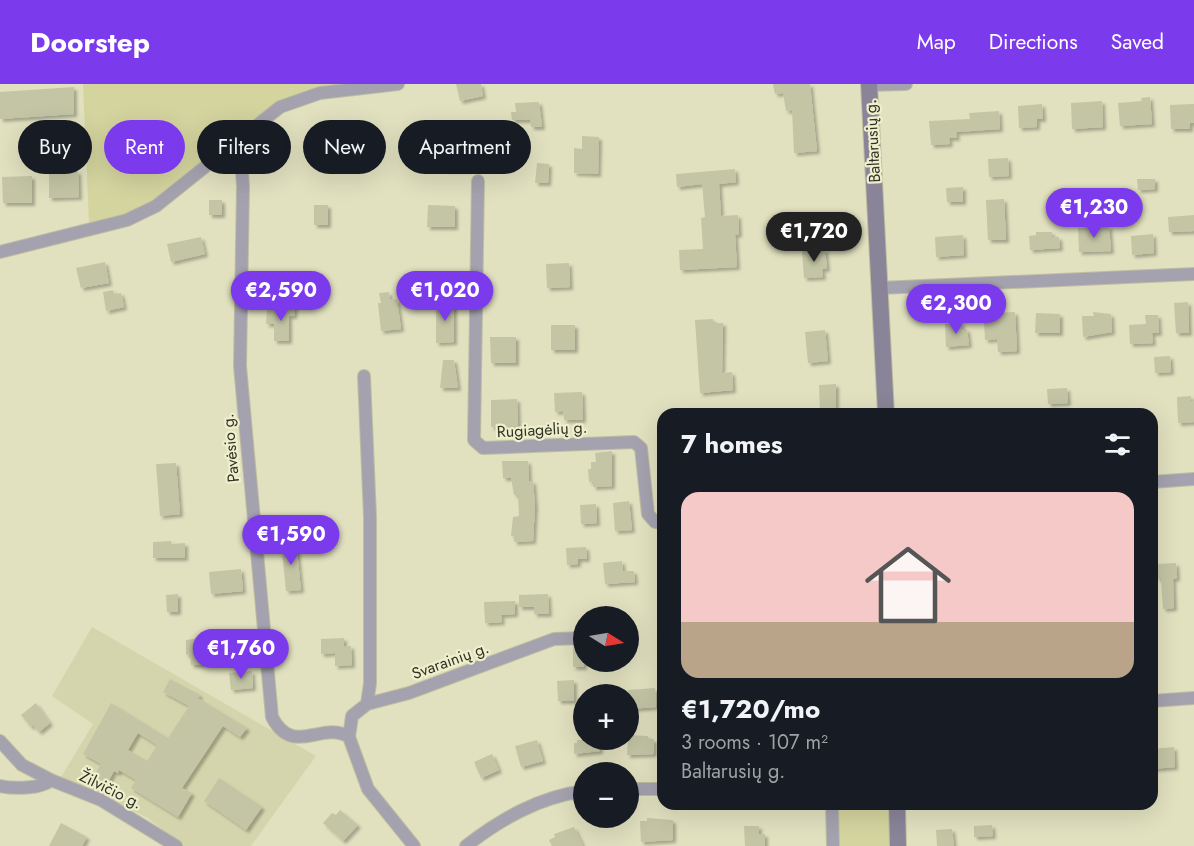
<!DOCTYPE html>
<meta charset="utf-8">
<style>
body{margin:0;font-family:Jost,sans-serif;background:#20242c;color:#f1f3f6;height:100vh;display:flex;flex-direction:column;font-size:22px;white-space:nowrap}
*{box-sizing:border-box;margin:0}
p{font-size:20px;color:#9ea1a6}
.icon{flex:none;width:33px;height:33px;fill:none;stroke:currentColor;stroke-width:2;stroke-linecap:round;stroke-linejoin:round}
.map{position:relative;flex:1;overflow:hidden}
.details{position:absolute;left:657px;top:324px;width:501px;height:402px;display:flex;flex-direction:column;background:#171b24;border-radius:18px;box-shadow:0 6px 24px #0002}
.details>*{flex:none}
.guide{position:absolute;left:18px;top:36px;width:549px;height:54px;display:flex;gap:12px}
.needle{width:39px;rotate:101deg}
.controls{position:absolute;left:573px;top:522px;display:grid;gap:12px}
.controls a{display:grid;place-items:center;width:66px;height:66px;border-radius:50%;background:#171b24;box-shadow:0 6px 24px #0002;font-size:30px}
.price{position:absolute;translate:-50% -51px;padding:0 14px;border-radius:21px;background:#7c3aed;color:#fff;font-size:20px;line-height:39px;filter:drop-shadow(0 2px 3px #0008)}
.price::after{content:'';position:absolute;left:50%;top:36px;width:18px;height:14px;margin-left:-9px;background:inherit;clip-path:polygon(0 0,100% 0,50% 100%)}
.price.current{background:#222;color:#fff}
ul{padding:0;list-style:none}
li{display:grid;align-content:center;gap:12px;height:318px;padding:0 24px}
li span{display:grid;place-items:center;height:186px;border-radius:18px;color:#555}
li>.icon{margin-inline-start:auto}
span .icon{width:108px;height:108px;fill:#fffc;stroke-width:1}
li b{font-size:26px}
h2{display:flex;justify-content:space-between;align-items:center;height:72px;padding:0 24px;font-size:26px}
.pill{padding:0 21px;border-radius:27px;background:#171b24;box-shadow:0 6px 24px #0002;font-size:21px;line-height:54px}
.pill.current{background:#7c3aed;color:#fff}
header{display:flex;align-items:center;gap:36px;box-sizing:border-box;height:84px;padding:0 30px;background:#7c3aed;color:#fff}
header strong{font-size:28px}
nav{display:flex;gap:33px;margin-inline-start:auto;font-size:21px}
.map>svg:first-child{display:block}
</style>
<header>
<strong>Doorstep</strong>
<nav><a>Map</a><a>Directions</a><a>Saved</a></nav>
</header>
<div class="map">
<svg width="1194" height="762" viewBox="0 0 1194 762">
<defs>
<filter id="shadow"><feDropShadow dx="3" dy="3" stdDeviation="1.5" flood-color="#0004"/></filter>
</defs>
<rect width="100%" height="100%" fill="#e1e1c0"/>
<path fill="#d5d5ad" d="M92 543 316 672 251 762H183L148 734 61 693 93 640 52 612Z"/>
<path fill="#d4d49f" d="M83 0H376L311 7 170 108 131 129 89 139Z
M838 720H891L892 762H837Z"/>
<path fill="#c4c5a5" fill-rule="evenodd" filter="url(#shadow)" d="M456 0H481L483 12 460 17Z
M773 0H810L817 67 794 69 792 26 786 27 783 9 775 10Z
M74 3V30L0 35V8Z
M1150 13 1152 40 1120 42 1118 19 1142 17 1141 14Z
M1102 17 1103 43 1072 45 1071 19Z
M539 18 542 43H531L530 36H512L511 28H516L515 19Z
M1042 20 1043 35H1037V43L1019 44 1018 22Z
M1194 20V39H1190V45H1171L1170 21Z
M999 27 1000 45 956 48 957 54H949L950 60 931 61 929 37 970 35 969 29Z
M582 52 599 53 598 90 574 89V64L582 65Z
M455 58H469V65H484V77H468V86H446L447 72H454Z
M1008 74 1009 92 989 93 988 75Z
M537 79 549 80 548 99H535Z
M735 85 736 98 719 100 721 132 738 131 739 150 735 151 737 183 680 186 679 166 703 165 701 134 705 133 702 100 677 103 676 90Z
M78 87 79 113 49 114V88Z
M32 92V119H3L2 93Z
M1137 95H1155V105L1138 106Z
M963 103V118H947L946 104Z
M1004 115 1006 156H988L986 116Z
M209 116H222V131H209Z
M314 121H328V141H314Z
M428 121 455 122V143H427Z
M1194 131V147L1169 148 1168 133Z
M1109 142 1111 167 1079 168 1078 144Z
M1036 148H1052V153H1059L1060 164 1030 166 1029 152 1036 151Z
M1153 150 1154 169 1132 171 1131 152Z
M963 151 964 171 936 173 935 153Z
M201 153 205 170 171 178 167 160Z
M825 165 827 185H822L823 193 804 194 802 167Z
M105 178 109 199 81 204 76 184Z
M569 179 570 203 547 204 546 180Z
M113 206 114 210 121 209 124 223 106 227 103 208Z
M389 208 390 216 397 215 401 245 381 247 378 219H381L379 209Z
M436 217H454V258L436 259Z
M1188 218 1189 249H1176L1174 219Z
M284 220H295L294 232H289V257H274V240H266L267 226H284Z
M1015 228 1017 267 998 268 997 255 985 256 984 237 994 236V229Z
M1093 228 1111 230 1112 248 1083 253 1082 232H1094Z
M1036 229 1060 230V249H1035Z
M1145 231H1158L1159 249H1152L1153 259 1130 260 1129 241 1146 240Z
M713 235V239H723L722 289 732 288 733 306 700 309 695 236Z
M961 239 962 245H967L969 261 946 263 945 240Z
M551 241H575V266H551Z
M825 246 828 277 808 279 805 248Z
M490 253H516V279H491Z
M1170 272 1171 288 1155 289 1154 273Z
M443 276H454L458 304H440Z
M836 300V330H820L819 301Z
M1067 304 1068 319 1048 320 1047 305Z
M582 308 583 336H564L563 327 555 328 554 309Z
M1191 312V317H1194V338L1178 339 1177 313Z
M517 315 518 342 491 343V316Z
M612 367V402L593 403V397L589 398 588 385H591V378H596L595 369Z
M502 377H528L529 397H533L535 422 533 457 514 458V452H511L513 433 519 432 518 411H514L511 394H503Z
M176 379 180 430 160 432 156 380Z
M629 417 632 446 615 447 613 419Z
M596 420 597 439 581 440 580 421Z
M171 457V460L185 459V474H153V458Z
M296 457 301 506 286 507 281 458Z
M586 463 587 475H578V480L567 481 566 464Z
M622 477 623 487H634L635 498 605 500 603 479Z
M1176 479 1177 494 1173 495 1174 524 1163 525 1161 495H1157L1156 480Z
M241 485 243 507 211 510 209 488Z
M178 510V528H167L166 511Z
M548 510 549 530H534V523H519V511Z
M515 517V530L501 531 502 538 485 539 484 518Z
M229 550 230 573 208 574V580L191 581 190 570 186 571V556Z
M344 554V562H351L352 581 335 582V569L321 570V555Z
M584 562V583H573V563Z
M252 587 253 604 231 606 229 589Z
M170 595 200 611 198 614 247 644 240 653 223 642 182 704 192 709 178 733 131 704 136 696 119 686 118 689 114 687 103 707 89 700 101 680 83 670 111 619 168 654 189 622 163 608ZM138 649 157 661 147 677 128 666Z
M574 596V617H558L557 597Z
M655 604 656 623 629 625 628 606Z
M36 619 50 639 39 648 33 641 31 643 21 631Z
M628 651 648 652V655H654V670L627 671Z
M537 656 543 677 521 683 515 662Z
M577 656H600V667L574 670V659H577Z
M1174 663 1175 683 1152 685V665Z
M492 670 499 686 481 694 474 678Z
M219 694 262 723 246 746 204 717Z
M340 726 358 741 343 757 323 739 332 729 336 731Z
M647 734 673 736V756L641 758 640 737H647Z
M61 739 87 753 82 762H49Z
M992 741 993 752 974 753V742Z
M744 742H759V750H765V762H745Z
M574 743 583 762H552L549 756 555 753 554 750Z
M952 745 954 762H937L936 746Z"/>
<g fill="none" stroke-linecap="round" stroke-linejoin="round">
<g stroke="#bebea1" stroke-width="14">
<path id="street" d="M869 1 906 0
M240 54 243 103 240 282 272 633C293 674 322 636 349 653L368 705 414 762
M478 97 474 356 483 364 634 358 641 364 648 430 655 438 663 439
M0 168 127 136 156 122 280 23 320 9 398 0
M879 204 1194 190
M364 292 370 433V599L367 620
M1152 398 1194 395
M1152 617 1194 614
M349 653 352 632 367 620 409 609 554 555 584 554
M0 657 22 681 51 696
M0 702C13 705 41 705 51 696L101 716 176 762
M628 705H663
M832 720 833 762
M466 762C501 735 539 713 584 707"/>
</g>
<g stroke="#bebea1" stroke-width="18">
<path id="secondary" d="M869 0 886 330
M897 720 898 762"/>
</g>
<use href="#street" stroke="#a5a2af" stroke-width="12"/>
<use href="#secondary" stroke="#898498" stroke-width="16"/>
</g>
<g text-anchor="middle" stroke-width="4.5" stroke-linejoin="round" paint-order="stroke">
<g font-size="16" fill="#313124" stroke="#eeefcd">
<text transform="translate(872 57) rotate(-93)" y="6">Baltarusių g.</text>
<text transform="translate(542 345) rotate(-3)" y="6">Rugiagėlių g.</text>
<text transform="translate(230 364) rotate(-95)" y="6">Pavėsio g.</text>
<text transform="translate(450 576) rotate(-20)" y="6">Svarainių g.</text>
<text transform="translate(111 705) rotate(26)" y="6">Žilvičio g.</text>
</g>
</g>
</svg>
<div class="controls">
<a><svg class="needle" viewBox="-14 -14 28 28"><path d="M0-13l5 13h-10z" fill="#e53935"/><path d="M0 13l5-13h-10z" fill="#9ea1a6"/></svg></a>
<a>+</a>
<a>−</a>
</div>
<b class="price" style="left:1094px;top:155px">€1,230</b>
<b class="price current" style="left:814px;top:179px">€1,720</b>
<b class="price" style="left:281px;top:238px">€2,590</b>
<b class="price" style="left:445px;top:238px">€1,020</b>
<b class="price" style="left:956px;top:251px">€2,300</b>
<b class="price" style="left:291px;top:482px">€1,590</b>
<b class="price" style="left:241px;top:596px">€1,760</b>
<div class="guide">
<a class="pill">Buy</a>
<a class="pill current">Rent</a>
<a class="pill">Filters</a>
<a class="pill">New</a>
<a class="pill">Apartment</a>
</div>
<section class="details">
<h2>7 homes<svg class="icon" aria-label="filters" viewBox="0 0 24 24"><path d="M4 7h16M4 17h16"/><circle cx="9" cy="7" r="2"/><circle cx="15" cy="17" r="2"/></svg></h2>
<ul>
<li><span style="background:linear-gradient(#f6c9c9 70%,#b9a48a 0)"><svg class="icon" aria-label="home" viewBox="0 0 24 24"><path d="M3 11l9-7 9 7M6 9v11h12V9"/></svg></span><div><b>€1,720/mo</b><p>3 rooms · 107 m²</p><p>Baltarusių g.</p></div></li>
</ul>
</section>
</div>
